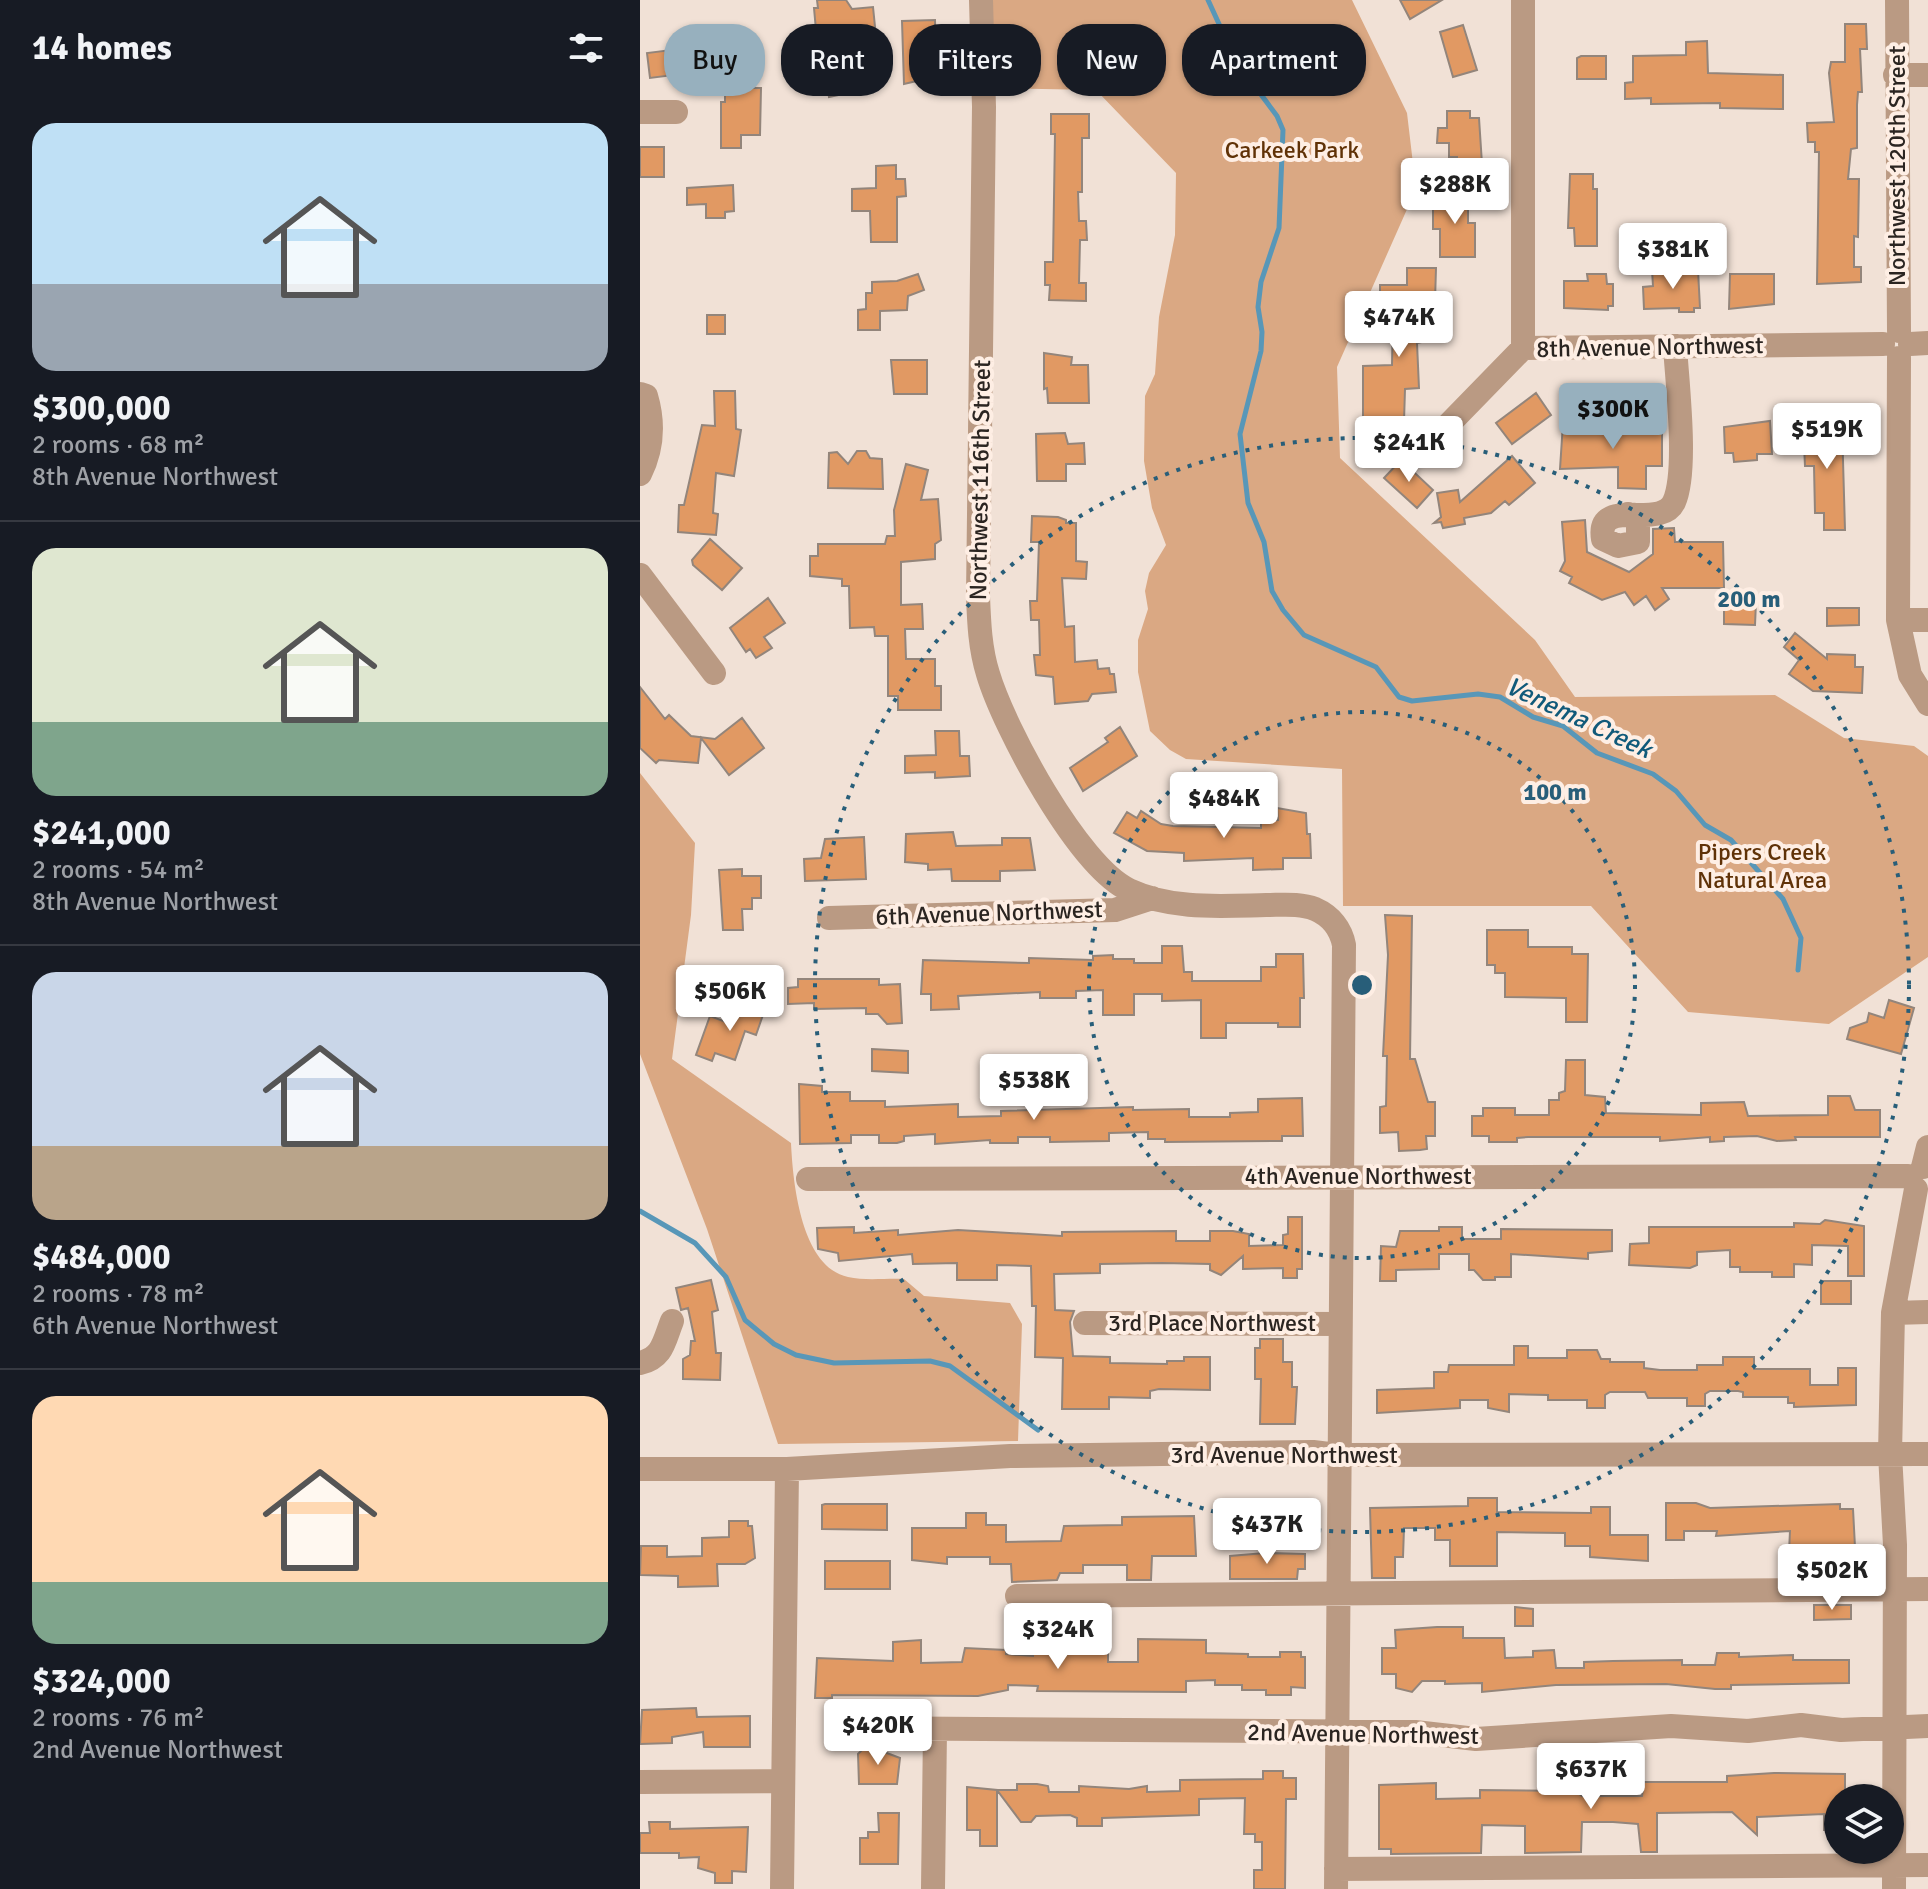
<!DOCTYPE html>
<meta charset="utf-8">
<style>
body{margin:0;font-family:Signika,sans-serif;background:#242831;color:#f1f3f6;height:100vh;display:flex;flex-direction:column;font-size:30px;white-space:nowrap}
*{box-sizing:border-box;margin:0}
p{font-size:26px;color:#9ea1a6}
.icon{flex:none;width:44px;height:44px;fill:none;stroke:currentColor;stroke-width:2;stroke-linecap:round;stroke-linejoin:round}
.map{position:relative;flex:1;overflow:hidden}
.drawer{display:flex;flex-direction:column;background:#171b24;width:640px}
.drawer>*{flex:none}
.banner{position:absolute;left:24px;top:24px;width:760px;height:72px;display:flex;gap:16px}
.controls{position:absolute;left:1184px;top:1784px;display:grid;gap:16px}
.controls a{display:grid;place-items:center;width:80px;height:80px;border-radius:50%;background:#171b24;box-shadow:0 2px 6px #0004;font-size:40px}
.price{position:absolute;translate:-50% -68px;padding:0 18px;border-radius:8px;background:#fff;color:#222;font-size:26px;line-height:52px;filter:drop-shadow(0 2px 4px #0008)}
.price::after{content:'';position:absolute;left:50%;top:48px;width:24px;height:18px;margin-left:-12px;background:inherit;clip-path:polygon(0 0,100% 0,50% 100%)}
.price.active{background:#97b0be;color:#111}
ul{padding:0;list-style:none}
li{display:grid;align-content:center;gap:16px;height:424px;padding:0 32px}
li+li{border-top:2px solid #363941}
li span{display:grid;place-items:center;height:248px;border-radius:24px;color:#555}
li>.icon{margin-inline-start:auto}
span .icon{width:144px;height:144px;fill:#fffc;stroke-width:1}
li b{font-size:34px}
h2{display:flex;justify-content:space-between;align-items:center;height:96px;padding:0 32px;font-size:34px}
.tag{padding:0 28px;border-radius:32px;background:#171b24;box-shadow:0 2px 6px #0004;font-size:28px;line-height:72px}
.tag.active{background:#97b0be;color:#111}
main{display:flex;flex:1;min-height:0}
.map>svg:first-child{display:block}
</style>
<main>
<section class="drawer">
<h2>14 homes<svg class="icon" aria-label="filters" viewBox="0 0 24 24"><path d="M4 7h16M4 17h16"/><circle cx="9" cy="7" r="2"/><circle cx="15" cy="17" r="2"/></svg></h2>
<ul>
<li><span style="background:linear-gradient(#bfe0f5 65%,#9aa5b1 0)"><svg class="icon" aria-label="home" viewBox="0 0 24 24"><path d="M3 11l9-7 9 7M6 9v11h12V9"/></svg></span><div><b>$300,000</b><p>2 rooms · 68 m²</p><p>8th Avenue Northwest</p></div></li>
<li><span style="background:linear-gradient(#dfe7d0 70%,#7fa58c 0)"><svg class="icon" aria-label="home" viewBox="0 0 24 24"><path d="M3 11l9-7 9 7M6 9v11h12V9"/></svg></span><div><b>$241,000</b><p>2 rooms · 54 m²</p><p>8th Avenue Northwest</p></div></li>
<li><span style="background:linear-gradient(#c9d6e8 70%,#b9a48a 0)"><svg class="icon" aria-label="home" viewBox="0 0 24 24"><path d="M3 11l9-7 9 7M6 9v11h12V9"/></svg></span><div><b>$484,000</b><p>2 rooms · 78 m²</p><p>6th Avenue Northwest</p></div></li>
<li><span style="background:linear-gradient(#ffd9b3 75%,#7fa58c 0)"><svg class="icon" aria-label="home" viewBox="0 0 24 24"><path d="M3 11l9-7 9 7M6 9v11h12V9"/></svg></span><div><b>$324,000</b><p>2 rooms · 76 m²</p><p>2nd Avenue Northwest</p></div></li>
</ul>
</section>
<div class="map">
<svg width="1288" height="1889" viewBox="0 0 1288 1889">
<rect width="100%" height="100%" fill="#f1e1d6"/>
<path fill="#daa883" d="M353 0H712L767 113 776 189 697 367 700 458 895 640 935 697 1135 695 1204 738 1274 746 1288 756V957L1189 1024 1048 1012 951 906H703L702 769 546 759 530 750 510 731 498 672V640L508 609 505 591 509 573 526 545 512 508 504 461 505 396 515 374 519 317 535 235 536 173 456 90 353 88Z
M0 773 55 843 51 915 32 1059 151 1143C153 1183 161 1267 208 1277 225 1281 247 1278 264 1279L284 1296 370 1303 382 1324 378 1441 138 1444 67 1229 0 1054Z"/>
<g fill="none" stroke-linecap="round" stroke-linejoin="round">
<path stroke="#5897b8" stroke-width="5" d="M568 0 596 61 637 116 643 130 639 228 621 282 618 307 622 332 621 351 600 434 608 503 624 542 632 591 643 610 664 635 736 667 759 697 772 701 838 694 860 697 893 717 923 726 957 753 1013 774 1036 791 1065 825 1091 840 1143 899 1161 938 1158 970
M0 1211 55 1243 86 1277 105 1320 134 1344 156 1355 194 1363 290 1361 310 1366 398 1430"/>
</g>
<path fill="#e19963" stroke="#93857b" stroke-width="2" d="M177 0H206L212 9 233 7 241 86 189 97 187 79 180 80 178 62 188 61 185 33 176 30 174 8H178Z
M760 0H802L770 19Z
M295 20 296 54H292L290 78 264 84 262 21Z
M1205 24H1226L1227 49H1220L1222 92H1218L1217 105V148L1211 149 1208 179H1219L1218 237 1214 236V267H1221V282L1177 284 1179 152H1175V142H1168L1167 123 1194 122 1189 73 1191 62H1205Z
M823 25 837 70 813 77 800 32Z
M1067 41 1068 73 1143 75V109L1080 108V103L1011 104V98L985 99V83L993 82V56L1046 55V42Z
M63 46 66 71 10 78 7 53Z
M941 56H966V79H937V58Z
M103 88H121L120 135H101V148H81V102H85V92H103Z
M807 111H830V118H839L842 164H817V157H809V143H797L798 128H807Z
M411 114H449V138H442V192H438L439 221H446L447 240H440L439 283H446V301L409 300 410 285H405V262H413L415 134H411Z
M0 147H24V177H0Z
M256 165V179H265L266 196 257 197V242H231L230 211H212V189L236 188V166Z
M930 174H953V189H957V246H935L934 228H928Z
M93 185 94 211 85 212V218H66V204L47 205V188Z
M802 192H828V223H835V257H800V229H793V205H802Z
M767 268H796L794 335 792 340 777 343 779 388 765 389 763 454 728 452 729 429 723 428V366L752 365 753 311H740V285H767Z
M1012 270H1058L1060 308H1054V312H1039V308L1004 309 1003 287 1013 286Z
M278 274 284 290 268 296 267 310 240 311V330H218V310L226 309V293H232V282L257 281Z
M947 274H966L967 284H973V306H968V310L924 308V281H948Z
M1090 274H1134V304L1089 309Z
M67 315H85V334H67Z
M404 353 432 357 431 365H448L449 403H408L407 388 404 389Z
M251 360H287V394H254Z
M74 391H95L96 429 101 430 94 476 76 473 73 513 78 514 76 535 38 532 39 505H44L62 425 75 426Z
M896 393 911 415 872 444 856 423Z
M1022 412V466H1006V489L978 488V467L920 469 923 423 967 425V430H1010Z
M1130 421 1132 454H1117V460L1094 462 1093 453H1085L1084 427Z
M1188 422V426H1202L1205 530H1184V513H1175L1174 466H1165L1163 423Z
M425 433 428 444 444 443 445 464H426V481H397L396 434Z
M217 451H226L230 458 242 459 243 489 188 488 189 453 197 452 208 464Z
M872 456 895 483 869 505 865 501 851 513 824 518 825 524 803 528 801 522 794 523 801 517 797 493 818 490 820 502Z
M761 460 793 490 777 508 744 478Z
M266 464 288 470 281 500 298 499 301 540 295 544V559L261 562V605L282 604 283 629H265L266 659H295V686H301V710H258V696H248V636H235L234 627 210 628 209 586H202V579L170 576V556H178V544H245L247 536H255L254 510Z
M392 516 418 517 426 520V523H436V561L447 562 446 579 422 578 425 627 434 626 435 662 457 660 458 669 469 668 470 674H474L476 692 452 694 448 701 415 704 413 677 396 675 394 655H400L399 620H391L390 601H397L399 542H391Z
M945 520 947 552 989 572 1013 554V529L1034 528 1035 542H1083L1084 588H1022L1029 599 1015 610 1006 596 994 605 985 592 962 600 929 583 932 577 920 571 925 561 922 522Z
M70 539 102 568 82 590 53 565 52 560Z
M128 598 145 623 124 637 132 648 116 658 110 649 106 652 90 628Z
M1084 602H1116L1115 625 1084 624Z
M1187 608H1219V625L1187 626Z
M1155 633 1187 659V654L1215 655V667H1223L1222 693 1173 691 1149 674 1159 660 1144 647Z
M0 687 25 719 29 715 51 736 75 739 102 718 124 748 89 775 61 738 58 763 19 760 16 763 0 748Z
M480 727 497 756 443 791 430 768 468 742 465 738Z
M295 731H319L320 756H329L330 776 295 778V772L265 773V756L296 755Z
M637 808 666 813 667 834H670L671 858H643V869L613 870V858L544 861V853L507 851 474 833 487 812 497 818 501 811 521 824 533 826 621 828V821L638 820Z
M313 832 316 846 362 845V838H390L395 870 360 871V881H312L311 869 288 870V864L265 862 266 834Z
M224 837 226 879 165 881 164 859 181 858 185 839Z
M102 869V876H121V898H112V909H102L103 930H83L79 870Z
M745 915 772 916 770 1059H775L788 1102H795V1136H786L787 1149 780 1150 759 1151 758 1132 740 1133V1107L746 1106 747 1056H743L748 955Z
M847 930H888V947H932V954H948L947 1022H926V998L865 997V973H855V965H847Z
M522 946H542L544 972H552V981H621V967H636V954H663L664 998H660V1027H638V1023H586V1038H561V1000L522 1001V994H494V1015H463V990L436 991V998H400V992L318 996 319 1009 291 1010V994H281L283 960 389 963V958L453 960V956L473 955V959H494V963H522Z
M158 979H239V985L260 984 262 1023 247 1024 238 1014H226V1008L174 1009V1003L148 1004V988L158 987Z
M1249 1000 1274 1008 1261 1054 1207 1039 1210 1028 1227 1022 1229 1013 1244 1018Z
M105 1002 125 1009 116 1035 105 1031 95 1060 75 1053 72 1061 56 1055 70 1016 91 1024 97 1005 103 1008Z
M232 1049 268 1051V1073L232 1071Z
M926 1060H945V1095L965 1097 966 1113 1061 1115V1103L1104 1102 1108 1116 1188 1115V1096H1210L1215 1110H1240V1137H1155L1156 1140 1137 1141 1117 1136 1084 1137V1141L1070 1142V1137L1020 1141V1137H888L877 1138V1142H849V1136H832V1116H843V1108H875V1115H909V1100H919V1093L925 1091Z
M159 1084 182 1086V1092H210V1101H245V1107L318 1104V1117L361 1116V1111L493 1107V1110L549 1109V1117H590V1113L618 1112V1099L662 1098 663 1136H642V1141L525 1142V1139H508V1132L469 1133V1141L410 1142V1137H378V1143H350V1140L295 1144V1134L264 1136V1141L257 1143H239V1135H211V1143L160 1144Z
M648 1217H662V1269H657V1278H643V1268L603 1269V1256L581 1275 570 1270V1264L522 1263 460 1264V1273L414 1274 415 1310 434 1311 430 1322 433 1356 470 1357V1363L527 1364V1361H544V1357H570V1390L519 1389 510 1391V1398L469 1397V1409H422L423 1358 395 1357 396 1306H392L391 1266 357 1265V1280H317V1263L273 1264 272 1254 199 1261 198 1253 178 1249 177 1228 214 1227V1233L258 1230V1235L318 1230 422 1236V1232L536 1231V1241H570V1231H593L609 1234V1246L643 1245V1235L648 1234Z
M1185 1220 1224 1226V1276H1208V1246L1172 1245V1265L1154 1264V1277H1132V1272H1100V1267H1090V1250L1057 1252V1265L1050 1268 989 1265 990 1244 1009 1243V1227H1154V1223L1180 1224Z
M799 1227H822V1239H861V1229L972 1230V1251L948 1253V1259L871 1254V1277H855V1280H843L834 1270H829V1254H799V1269L756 1270V1281H740L741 1246 756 1247 760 1231H799Z
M71 1280 78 1310 72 1312 76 1353H81L80 1380 43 1379V1359L50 1355 51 1341H55L48 1308 41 1310 36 1288Z
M1181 1281H1211V1304H1181Z
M620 1339H643V1362H652V1387H657L655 1424H620L621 1379H615V1348H620Z
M874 1346H888V1358H927V1350H957L961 1359H970V1362H1004V1368L1020 1370H1057V1365H1083V1357H1114V1369H1170V1385H1198V1368H1216V1405L1154 1407V1403H1148V1397H1103V1392L1098 1391H1070L1065 1394V1406H1047V1398H1008L1005 1392H970L965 1395V1408H947V1400H908V1395L869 1394V1412L848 1408V1400H820V1408L737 1413V1390L794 1388V1372H808L809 1365H874Z
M828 1498H857V1512L951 1513V1507H970V1535H1008V1561L950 1557V1546H925V1533L857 1532V1566H810V1540H795V1528H764L763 1557H755V1578H732L730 1508 828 1506Z
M1026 1503H1056L1070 1508 1200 1504V1509H1213L1215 1547H1211V1575H1187V1561L1154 1560V1552H1149L1150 1531 1076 1536 1077 1531H1044V1540H1026Z
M185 1504H247V1530L182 1529V1505Z
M326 1513H346V1525H366V1542L421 1541 424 1526 482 1525V1517L554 1516 556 1556H512L511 1580H487V1565H443V1573H420L417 1580 372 1582 371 1564H350V1557H307V1564L272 1560V1528H326Z
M89 1521H108V1526H112L115 1558 105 1564H77L78 1586 38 1587V1576L0 1575 1 1546H27V1557L62 1556V1538L89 1537Z
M625 1553 665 1554V1569H658L657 1579H590V1556Z
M185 1561H250V1589H185Z
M1174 1605H1211V1619L1174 1620Z
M875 1607 893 1609V1626H875Z
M797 1627H823V1638H864L865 1658 893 1657V1651L914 1650 916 1668H944V1662L973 1661 1042 1660V1665H1075L1077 1653H1099V1657L1153 1655V1660H1209V1683L1091 1685V1689H1075L1026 1684 916 1685 842 1692V1683L805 1684V1681H782L772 1692 756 1688V1674H742V1648H756L755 1630Z
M498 1639 566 1640V1653L608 1654V1657H640V1652H661V1657H665V1688L651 1687V1695H626V1690H602V1685H575V1680L546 1681V1692L397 1691 398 1686 368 1685V1690L338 1696 192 1695V1698H175L177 1658 253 1661V1642L281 1640V1663L322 1662 325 1648 366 1650V1654L393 1656V1641L416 1642 415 1652 468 1653V1662H498Z
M56 1708 57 1717 110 1716V1747H64L63 1732 32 1737V1743L0 1744 2 1710Z
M244 1749V1752L260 1758 257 1784H219L218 1754 222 1750Z
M623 1771H643V1778H656V1799H646L645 1889H614V1870H622V1842H615V1834H604L605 1798 559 1799V1815L462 1818V1826H437V1818L430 1815 396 1816 391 1822H381L357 1790H377V1784H397L408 1786 409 1792H439V1786L489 1789 507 1786V1792L540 1791V1780L623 1779Z
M1134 1773 1205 1774V1798H1198V1830H1184V1814L1117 1817V1835L1092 1812 1017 1813V1852H1001L998 1824 973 1822H942L941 1852 885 1853V1826L842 1825 841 1853 751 1854V1849H739V1785L796 1783V1799L840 1798V1790L935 1791 942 1796H1002L1004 1782H1087V1776Z
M327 1787 357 1790V1846H340V1830H327Z
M238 1813H259L258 1864H220V1838H228V1832H239Z
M9 1822H30V1829L108 1827 106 1872 92 1871V1883H75V1873L58 1868 59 1857 39 1858V1853H0V1833H10Z"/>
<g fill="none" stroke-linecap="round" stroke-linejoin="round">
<path stroke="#ba9a83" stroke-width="24" d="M341 0 344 107 338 596C339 622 340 649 348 674 364 728 438 866 489 890 532 910 580 906 626 905 642 905 660 903 675 909 691 916 701 929 704 945L696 1889
M883 0V348
M1257 0 1259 331
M1255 75H1288
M0 112H36
M1270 344 1288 343
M1259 358 1258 620 1270 675 1288 704
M0 394 6 396C14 423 13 448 0 474
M809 424 883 348 1243 344
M988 514 998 520V542L978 546 963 539C956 495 1021 531 1034 502 1048 471 1037 382 1035 346
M0 575 74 673
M1258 620H1288
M189 918 475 910 512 898
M1283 1167 1288 1147
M168 1179 1268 1176
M1253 1313 1288 1312
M445 1323 699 1324
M0 1363C23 1358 24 1341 32 1321
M0 1469H147L370 1456 673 1452 697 1455 1288 1454
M377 1596 1288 1589
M205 1728 775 1732 836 1739 1031 1726 1108 1731 1161 1725 1201 1730 1288 1726
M0 1782 142 1781
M696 1869 1288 1865
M142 1889 147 1469
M293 1889 295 1730
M1254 1889 1255 1545 1250 1454 1253 1313 1276 1189"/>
</g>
<g fill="none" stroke="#285e79" stroke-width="4" stroke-dasharray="4 8">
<circle cx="722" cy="985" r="273"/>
<circle cx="722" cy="985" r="547"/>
</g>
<g text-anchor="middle" stroke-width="8" stroke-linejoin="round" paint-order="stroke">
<g font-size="24" fill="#603207" stroke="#feeee4">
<text x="652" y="158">Carkeek Park</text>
<text x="1122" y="860">Pipers Creek<tspan x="1122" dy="28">Natural Area</tspan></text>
</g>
<g font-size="24" fill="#2b2521" stroke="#feeee4">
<text transform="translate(1257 166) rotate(-90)" y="8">Northwest 120th Street</text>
<text transform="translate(1010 347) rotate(-1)" y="8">8th Avenue Northwest</text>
<text transform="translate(340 480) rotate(-89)" y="8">Northwest 116th Street</text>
<text transform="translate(349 913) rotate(-2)" y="8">6th Avenue Northwest</text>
<text x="718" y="1184">4th Avenue Northwest</text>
<text x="572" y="1331">3rd Place Northwest</text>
<text x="644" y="1463">3rd Avenue Northwest</text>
<text transform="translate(723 1734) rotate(1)" y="8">2nd Avenue Northwest</text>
</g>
<g font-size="26" font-style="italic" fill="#115a7a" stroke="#feeee4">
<text transform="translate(939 717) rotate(25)" y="9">Venema Creek</text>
</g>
</g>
<circle cx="722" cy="985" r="12" fill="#285e79" stroke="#feeee4" stroke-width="4"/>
<g font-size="24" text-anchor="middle" font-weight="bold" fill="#285e79" stroke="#feeee4" stroke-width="8" stroke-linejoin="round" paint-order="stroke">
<text x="1109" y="607">200 m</text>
<text x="915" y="800">100 m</text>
</g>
</svg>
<div class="controls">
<a><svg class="icon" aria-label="layers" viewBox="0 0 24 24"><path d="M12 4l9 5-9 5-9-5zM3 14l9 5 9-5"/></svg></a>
</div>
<b class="price" style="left:815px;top:226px">$288K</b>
<b class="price" style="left:1033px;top:291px">$381K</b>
<b class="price" style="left:759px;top:359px">$474K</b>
<b class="price active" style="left:973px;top:451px">$300K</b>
<b class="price" style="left:1187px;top:471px">$519K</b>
<b class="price" style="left:769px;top:484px">$241K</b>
<b class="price" style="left:584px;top:840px">$484K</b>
<b class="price" style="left:90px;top:1033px">$506K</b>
<b class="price" style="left:394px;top:1122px">$538K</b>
<b class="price" style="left:627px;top:1566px">$437K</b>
<b class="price" style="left:1192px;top:1612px">$502K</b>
<b class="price" style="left:418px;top:1671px">$324K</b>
<b class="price" style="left:238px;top:1767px">$420K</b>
<b class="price" style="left:951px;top:1811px">$637K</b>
<div class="banner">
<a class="tag active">Buy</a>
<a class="tag">Rent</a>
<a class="tag">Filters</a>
<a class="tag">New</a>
<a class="tag">Apartment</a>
</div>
</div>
</main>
